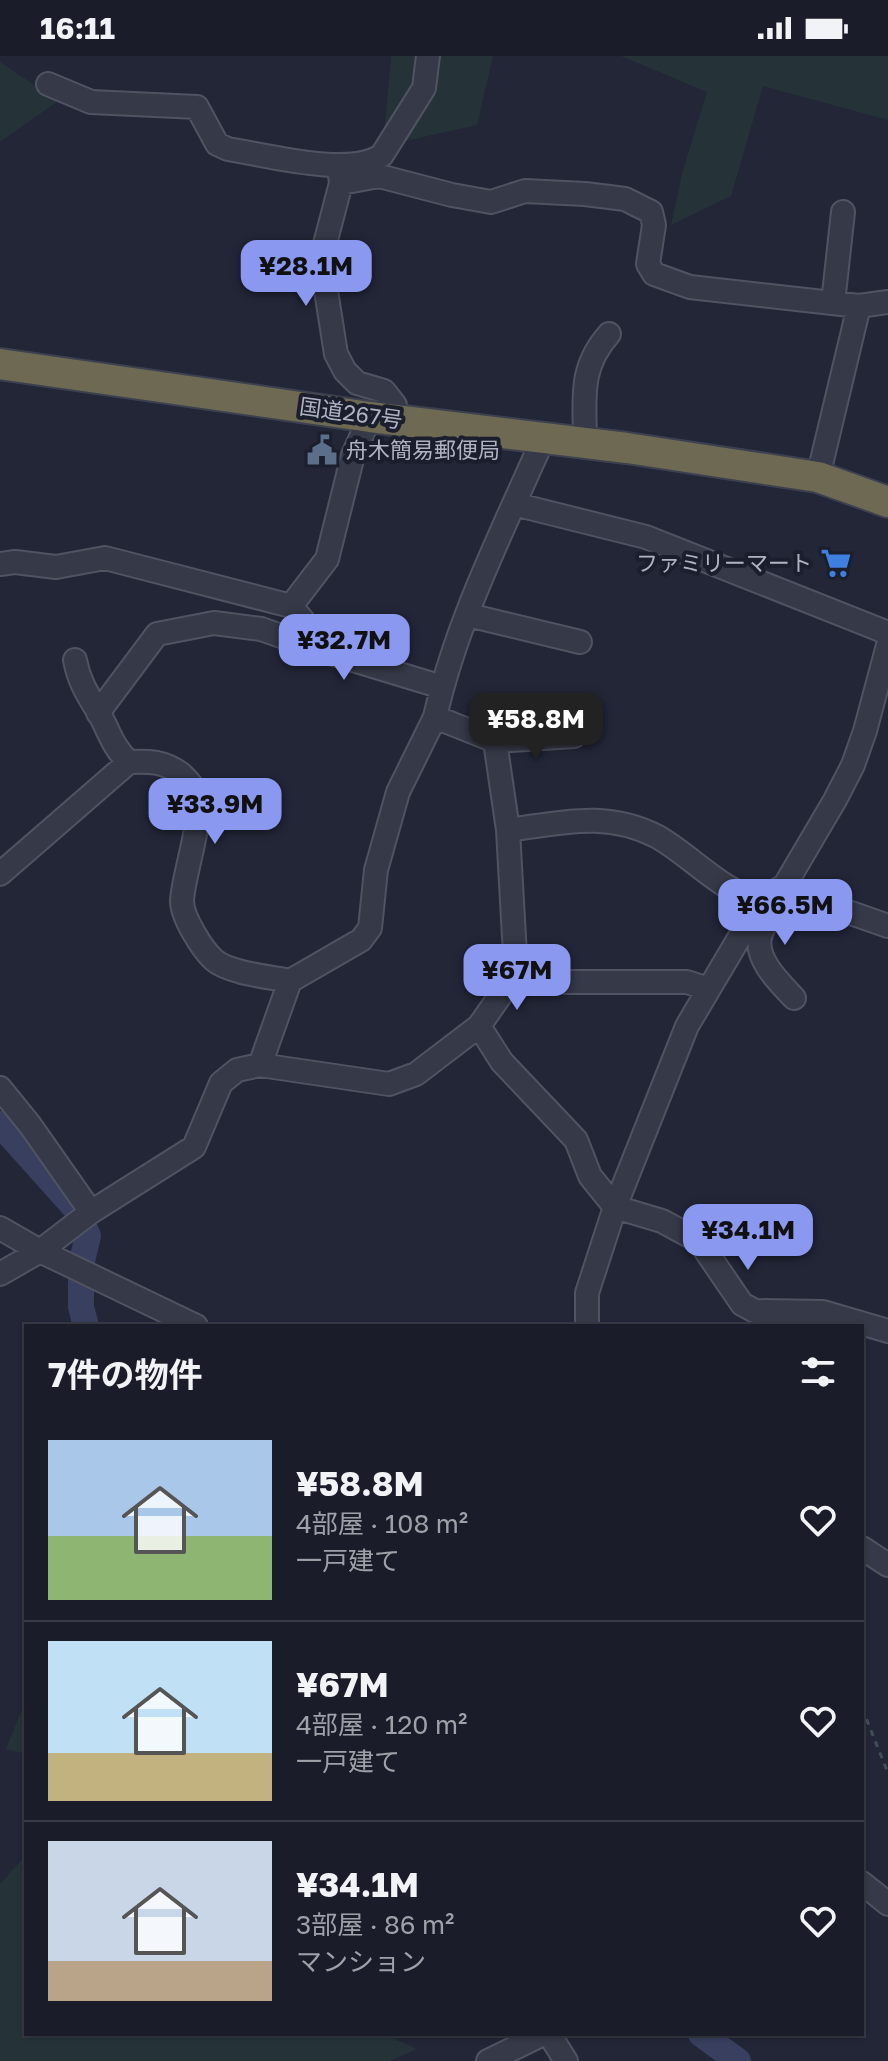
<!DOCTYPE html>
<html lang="ja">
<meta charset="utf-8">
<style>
body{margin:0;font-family:"Golos Text","Noto Sans JP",sans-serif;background:#272935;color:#f1f3f6;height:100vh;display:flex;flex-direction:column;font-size:30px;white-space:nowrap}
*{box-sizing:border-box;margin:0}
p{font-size:26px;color:#9fa1a8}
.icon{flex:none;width:44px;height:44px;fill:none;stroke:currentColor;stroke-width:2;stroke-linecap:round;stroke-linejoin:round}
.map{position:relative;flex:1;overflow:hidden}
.panel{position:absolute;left:24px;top:1268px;width:840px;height:712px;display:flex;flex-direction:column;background:#1a1c29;border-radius:0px;box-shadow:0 2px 6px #0004,0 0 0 2px #383a46}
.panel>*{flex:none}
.price{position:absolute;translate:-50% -68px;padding:0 18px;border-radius:16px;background:#8a98ef;color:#111;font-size:26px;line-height:52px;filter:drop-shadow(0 2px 4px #0008)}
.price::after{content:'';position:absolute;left:50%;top:48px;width:24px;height:18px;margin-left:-12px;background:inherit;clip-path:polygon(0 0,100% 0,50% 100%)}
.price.on{background:#222;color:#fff}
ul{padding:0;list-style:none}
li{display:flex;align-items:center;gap:24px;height:200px;padding:0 24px}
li+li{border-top:2px solid #383a46}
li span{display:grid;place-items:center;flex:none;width:224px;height:160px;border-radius:0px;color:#555}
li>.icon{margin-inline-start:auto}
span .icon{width:96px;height:96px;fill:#fffc;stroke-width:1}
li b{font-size:34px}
h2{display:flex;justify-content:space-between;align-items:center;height:96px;padding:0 24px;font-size:34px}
.status{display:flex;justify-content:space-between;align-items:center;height:56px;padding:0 40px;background:#1a1c29;direction:ltr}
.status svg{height:22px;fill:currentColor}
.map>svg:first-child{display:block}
</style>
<div class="status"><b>16:11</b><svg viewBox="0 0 49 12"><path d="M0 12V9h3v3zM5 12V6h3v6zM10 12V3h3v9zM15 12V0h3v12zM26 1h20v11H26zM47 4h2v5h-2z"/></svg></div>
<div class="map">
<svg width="888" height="2005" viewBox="0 0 888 2005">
<rect width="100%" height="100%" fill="#222637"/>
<path fill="#253339" d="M391 0H493L477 69 383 90Z
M621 0H888V64L763 30 731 140 671 169 683 114 707 36Z
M0 6 58 45 0 86Z
M26 1644V1698L6 1693Z
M26 1799V1978H384L417 1993 390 2005H0V1828Z"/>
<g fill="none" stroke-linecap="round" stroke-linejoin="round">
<path stroke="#393f5f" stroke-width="26" d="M0 1068 77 1154 88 1180 81 1209V1251L86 1270
M701 1978 738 2005"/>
<g stroke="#505362" stroke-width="26">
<path id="minor" d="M48 28 91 46 197 51 217 88 228 93C266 99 351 122 382 99L424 32 428 0
M339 112 341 127 321 203 336 298 345 315 357 327 384 335 395 349 394 364
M341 127 379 120 452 139 491 146 525 135 585 138 625 143 651 156 654 169 648 208 654 218 690 231 859 250 888 246
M833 247 843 156
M585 387C585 344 578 313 609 278
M818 421 859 250
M514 448 646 481 888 577
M0 508 15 506 56 511 105 502 291 550 327 503 353 399 370 361
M291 550 330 597 442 631
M468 559 580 586
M98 657 157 578 214 567 261 573 330 597
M495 685 574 680
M129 706C149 705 164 705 181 718 186 723 194 730 196 737 205 759 183 819 182 845 182 861 202 893 214 904 229 917 270 921 290 925
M508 774C561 767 607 754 658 781 694 802 720 835 761 845
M0 818 129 706C113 692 109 675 99 657 88 639 79 626 75 604
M771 839 851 857 888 870
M781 841C775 853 763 868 760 881 755 904 780 927 794 942
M516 917 566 926H687L708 933
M479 970 502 1006 576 1084 590 1120 615 1151 662 1165 699 1185 742 1248 755 1255 823 1256 888 1275
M260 1009 290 925 361 884 370 872 376 814 398 736 435 661
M0 1032 30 1069 91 1156
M0 1172 40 1195 196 1270
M0 1218 40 1195 91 1156 194 1091 221 1027 237 1014 260 1009 389 1028 416 1018 479 970 516 917 508 774 495 685 435 661C457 564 503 474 543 383
M587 1270V1237L615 1151 687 970 761 845 785 829 835 744 853 709 865 675 888 589
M862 1492 888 1509
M862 1827 888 1848
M549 1978 566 2005
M488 2005 543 1978"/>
</g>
<g stroke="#3d404f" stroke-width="34">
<path id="highway" d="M0 308 370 361 627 392 818 421 888 446"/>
</g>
<path stroke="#424e55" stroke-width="3" stroke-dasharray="6 6" stroke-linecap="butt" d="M862 1652 888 1717"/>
<use href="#minor" stroke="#363947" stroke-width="22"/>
<use href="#highway" stroke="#6d6953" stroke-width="30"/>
</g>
<defs>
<g id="civic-bare" transform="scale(2.4)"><path d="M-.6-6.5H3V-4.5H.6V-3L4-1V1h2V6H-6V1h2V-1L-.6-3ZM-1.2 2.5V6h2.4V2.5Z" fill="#5c6f8a" stroke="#1b1e2c" stroke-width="2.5" paint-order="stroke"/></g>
<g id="supermarket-bare" transform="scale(2.4)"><path d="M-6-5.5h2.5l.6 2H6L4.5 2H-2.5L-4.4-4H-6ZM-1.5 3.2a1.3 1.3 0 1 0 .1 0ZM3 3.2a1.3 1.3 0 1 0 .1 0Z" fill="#3f7fe0" stroke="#1b1e2c" stroke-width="2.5" paint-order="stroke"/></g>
</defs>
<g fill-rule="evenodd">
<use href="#civic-bare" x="322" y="394"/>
<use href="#supermarket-bare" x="836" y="507"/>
</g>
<g text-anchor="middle" stroke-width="8" stroke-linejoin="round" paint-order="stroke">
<g font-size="22" fill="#b0b3c4" stroke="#1b1e2c">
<text transform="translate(351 357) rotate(8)" y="8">国道267号</text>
</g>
<g font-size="22" fill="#b0b3c4" stroke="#1b1e2c" text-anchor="start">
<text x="346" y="402">舟木簡易郵便局</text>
<text x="812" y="515" text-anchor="end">ファミリーマート</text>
</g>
</g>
</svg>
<b class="price" style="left:306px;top:252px">¥28.1M</b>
<b class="price" style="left:344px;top:626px">¥32.7M</b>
<b class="price on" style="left:536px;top:705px">¥58.8M</b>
<b class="price" style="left:215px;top:790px">¥33.9M</b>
<b class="price" style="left:785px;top:891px">¥66.5M</b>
<b class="price" style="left:517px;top:956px">¥67M</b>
<b class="price" style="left:748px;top:1216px">¥34.1M</b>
<section class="panel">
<h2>7件の物件<svg class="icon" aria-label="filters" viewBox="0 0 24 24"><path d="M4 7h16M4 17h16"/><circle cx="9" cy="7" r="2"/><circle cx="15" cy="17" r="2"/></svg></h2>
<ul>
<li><span style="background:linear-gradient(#a9c7e8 60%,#8fb573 0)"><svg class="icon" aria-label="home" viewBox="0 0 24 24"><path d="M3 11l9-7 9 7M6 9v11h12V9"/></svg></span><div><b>¥58.8M</b><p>4部屋 · 108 m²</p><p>一戸建て</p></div><svg class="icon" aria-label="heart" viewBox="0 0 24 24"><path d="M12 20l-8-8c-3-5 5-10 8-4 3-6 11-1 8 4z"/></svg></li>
<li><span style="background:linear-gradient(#bfe0f5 70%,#c2b280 0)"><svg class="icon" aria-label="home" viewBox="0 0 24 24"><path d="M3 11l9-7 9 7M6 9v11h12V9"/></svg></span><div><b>¥67M</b><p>4部屋 · 120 m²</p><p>一戸建て</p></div><svg class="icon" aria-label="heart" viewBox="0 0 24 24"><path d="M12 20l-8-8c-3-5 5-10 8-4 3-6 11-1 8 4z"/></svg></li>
<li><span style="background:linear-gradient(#c9d6e8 75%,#b9a48a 0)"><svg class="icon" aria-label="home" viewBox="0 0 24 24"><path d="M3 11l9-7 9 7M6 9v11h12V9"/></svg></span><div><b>¥34.1M</b><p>3部屋 · 86 m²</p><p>マンション</p></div><svg class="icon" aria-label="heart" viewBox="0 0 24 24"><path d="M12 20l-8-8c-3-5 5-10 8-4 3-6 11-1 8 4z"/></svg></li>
</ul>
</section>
</div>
